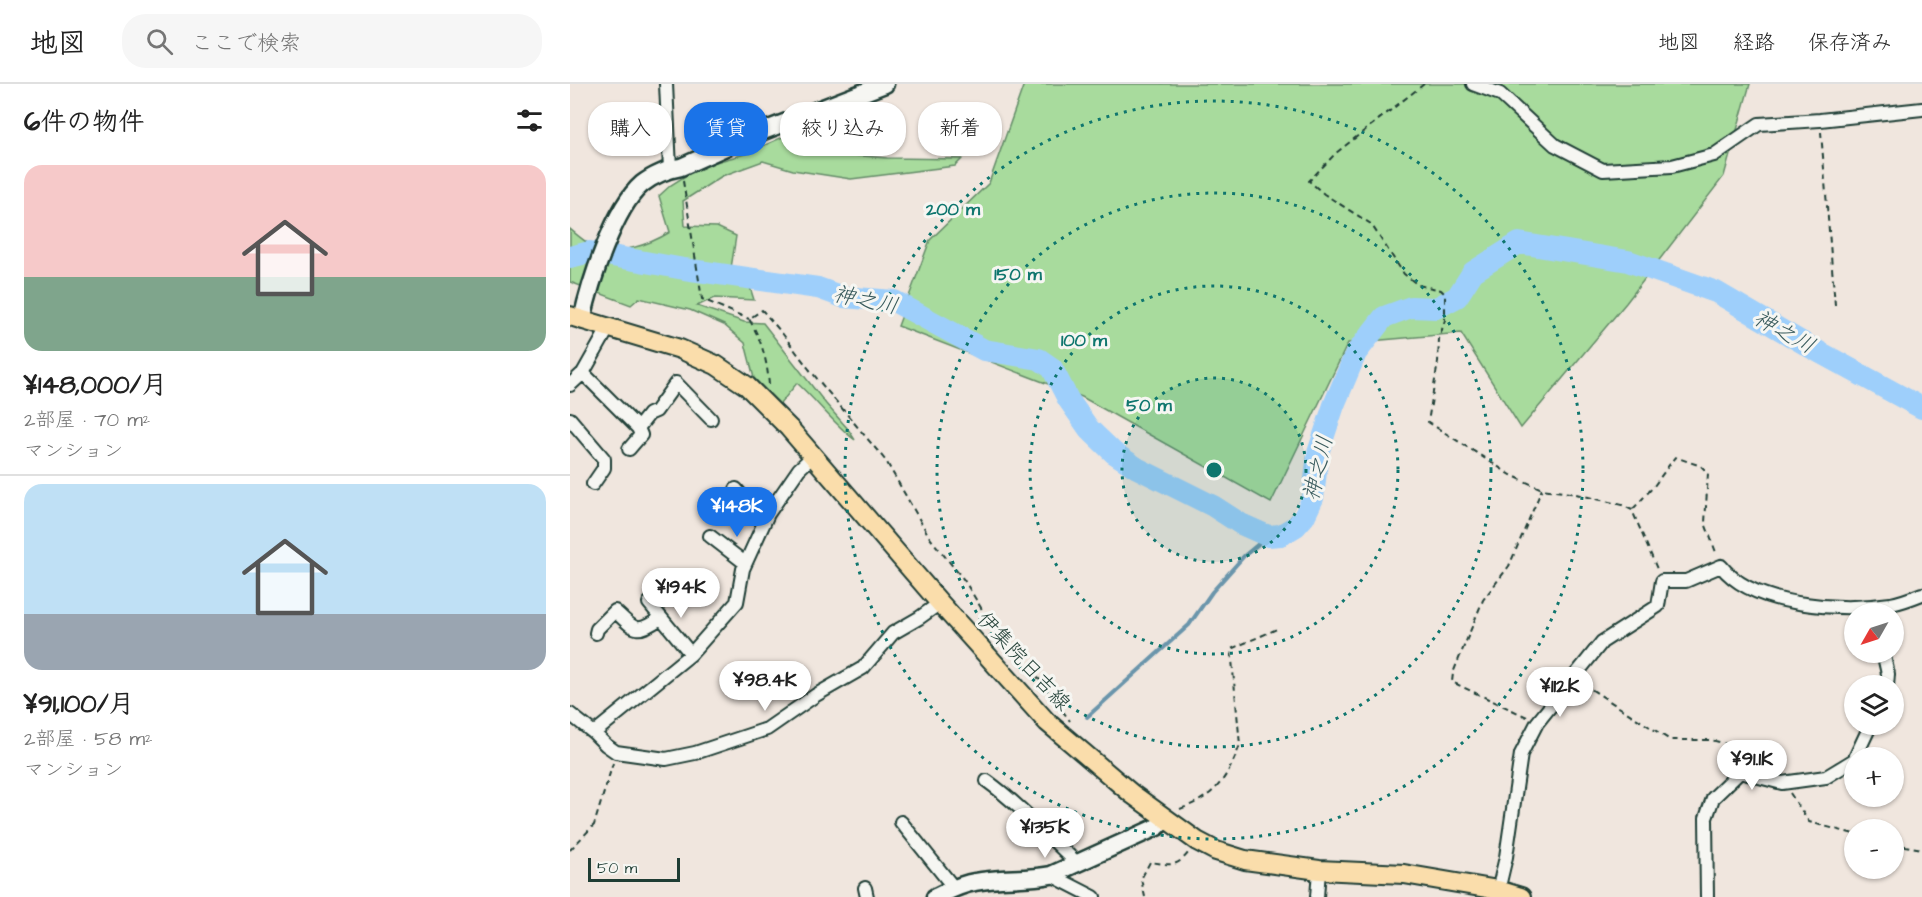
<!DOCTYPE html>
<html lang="ja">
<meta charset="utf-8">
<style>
body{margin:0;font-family:"Architects Daughter","Klee One",sans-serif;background:#f6f6f6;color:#222;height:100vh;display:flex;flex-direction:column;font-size:22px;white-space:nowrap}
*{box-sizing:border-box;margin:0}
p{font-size:20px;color:#767676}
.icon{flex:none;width:33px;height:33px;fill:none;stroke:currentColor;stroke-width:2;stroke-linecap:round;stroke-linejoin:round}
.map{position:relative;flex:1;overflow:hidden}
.side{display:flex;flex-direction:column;background:#fff;width:570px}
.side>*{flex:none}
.hud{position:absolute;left:18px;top:18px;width:570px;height:54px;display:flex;gap:12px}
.needle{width:39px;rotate:231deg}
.tools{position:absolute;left:1274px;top:519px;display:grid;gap:12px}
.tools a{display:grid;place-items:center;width:60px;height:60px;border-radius:50%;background:#fff;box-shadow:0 2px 4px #0004;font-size:30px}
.scale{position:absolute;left:18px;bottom:15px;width:92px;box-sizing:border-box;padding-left:6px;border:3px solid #1f3d34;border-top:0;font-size:16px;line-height:21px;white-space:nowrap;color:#1f3d34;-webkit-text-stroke:4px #f6f6f2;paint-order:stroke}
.price{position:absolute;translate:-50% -51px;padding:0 14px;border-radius:21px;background:#fff;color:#222;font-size:20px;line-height:39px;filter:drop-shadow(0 2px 3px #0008)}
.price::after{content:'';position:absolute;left:50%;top:36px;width:18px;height:14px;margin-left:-9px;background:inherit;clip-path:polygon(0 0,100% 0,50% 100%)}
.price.active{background:#1a73e8;color:#fff}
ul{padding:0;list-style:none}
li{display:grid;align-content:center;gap:12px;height:318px;padding:0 24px}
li+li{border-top:2px solid #e0e0e0}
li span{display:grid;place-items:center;height:186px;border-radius:18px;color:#555}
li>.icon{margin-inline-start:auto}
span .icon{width:108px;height:108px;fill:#fffc;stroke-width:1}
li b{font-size:26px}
h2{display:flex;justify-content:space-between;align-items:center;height:72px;padding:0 24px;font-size:26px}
.tag{padding:0 21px;border-radius:24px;background:#fff;box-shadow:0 2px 4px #0004;font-size:21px;line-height:54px}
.tag.active{background:#1a73e8;color:#fff}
header{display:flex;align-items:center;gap:36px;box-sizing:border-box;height:84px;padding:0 30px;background:#fff;border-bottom:2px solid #e0e0e0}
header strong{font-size:28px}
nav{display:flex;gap:33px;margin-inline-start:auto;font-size:21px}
.search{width:420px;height:54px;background:#f6f6f6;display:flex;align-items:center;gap:15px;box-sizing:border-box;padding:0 21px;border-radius:24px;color:#767676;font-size:22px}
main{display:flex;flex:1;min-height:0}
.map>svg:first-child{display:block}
</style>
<header>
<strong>地図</strong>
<div class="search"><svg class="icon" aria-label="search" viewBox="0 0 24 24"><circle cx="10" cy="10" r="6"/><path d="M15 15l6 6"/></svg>ここで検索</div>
<nav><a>地図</a><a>経路</a><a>保存済み</a></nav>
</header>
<main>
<section class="side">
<h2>6件の物件<svg class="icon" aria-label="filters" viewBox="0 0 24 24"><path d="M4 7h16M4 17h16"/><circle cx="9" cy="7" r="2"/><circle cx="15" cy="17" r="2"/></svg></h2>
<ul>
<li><span style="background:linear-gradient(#f6c9c9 60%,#7fa58c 0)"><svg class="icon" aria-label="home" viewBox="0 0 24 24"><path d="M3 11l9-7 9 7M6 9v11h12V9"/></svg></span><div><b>¥148,000/月</b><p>2部屋 · 70 m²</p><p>マンション</p></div></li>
<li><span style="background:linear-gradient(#bfe0f5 70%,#9aa5b1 0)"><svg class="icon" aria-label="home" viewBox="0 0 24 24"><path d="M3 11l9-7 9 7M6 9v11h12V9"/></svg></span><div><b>¥91,100/月</b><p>2部屋 · 58 m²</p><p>マンション</p></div></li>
</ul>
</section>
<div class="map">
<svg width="1352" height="813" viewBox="0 0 1352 813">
<rect width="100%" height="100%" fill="#f0e6de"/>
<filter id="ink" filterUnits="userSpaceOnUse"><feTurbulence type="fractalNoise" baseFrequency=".0167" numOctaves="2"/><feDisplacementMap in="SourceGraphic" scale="12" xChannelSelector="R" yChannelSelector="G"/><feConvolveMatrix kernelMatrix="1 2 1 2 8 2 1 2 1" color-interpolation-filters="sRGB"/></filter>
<g filter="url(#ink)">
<path fill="#a8db9d" stroke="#648c68" stroke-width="1.5" d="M454 0H1180L1154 92 1056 219 951 344 891 249 778 259 701 419 512 313 328 242 360 156 419 99Z
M224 48 268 70 317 74 392 75 385 82 281 95 223 86 193 77 152 92 113 117 115 142 147 143 166 152 159 197 179 200 184 216 144 214 127 222 174 238 193 239 256 320 278 345 285 356C263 339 247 317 227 299L210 320 184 294 175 259 154 241 120 226 69 214 61 221 0 198V145C7 151 15 158 23 162 48 172 79 161 100 148L89 112 101 101 131 82 175 70Z"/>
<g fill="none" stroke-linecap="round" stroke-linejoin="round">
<path stroke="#6b95ab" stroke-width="4" d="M517 633 619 541 642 508 674 472 698 452"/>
<path stroke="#9ecffb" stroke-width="22" d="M0 173 20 168 114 185 248 204 273 213 324 217 414 266 469 275 482 284 498 315 519 345 544 369 567 384 643 422 671 440 698 452 711 451 726 442 734 433 743 414 748 369 764 321 786 269 814 233 841 223 866 224 887 213 903 188 949 159 1058 177 1146 208 1240 263 1352 324"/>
<g stroke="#1f3d34" stroke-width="16">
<path id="street" d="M96 0 100 85
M903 0 930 10 985 61 1033 86 1102 82 1144 71 1189 40 1250 36 1352 25
M13 289 68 344 79 330 86 327 106 299 141 335
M0 301 13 289 39 243
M0 335 34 375V384L23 400
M59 365 71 351 68 344
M166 405 177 418 198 430
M140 452 175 479
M79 519 121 570
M26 549 27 545 45 527C66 547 66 550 91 534
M1313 568 1318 590 1317 602
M0 630 24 649 36 661 46 668 96 675 125 669 197 645 246 611 293 584 323 549 349 534 370 519
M24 649 121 570 167 518 173 485 198 430 229 385 243 372
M1285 674 1301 640
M417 697C450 721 478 752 508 780
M331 738 384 804
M481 791 524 813
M295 804 297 813
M927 811 936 773 951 670 967 639 1032 558 1088 522 1092 497H1116L1151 482C1184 524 1273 527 1321 520 1332 518 1342 514 1352 510
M747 813 749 786
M1137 813 1136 734 1143 714 1170 688 1212 699 1256 693 1284 676"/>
</g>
<g stroke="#1f3d34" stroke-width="21">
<path id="secondary" d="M12 236C20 199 44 124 72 100 82 92 98 85 111 83L178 53 315 0
M365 813C378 807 391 800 405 798 430 793 456 796 481 791L587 743 595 735"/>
</g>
<g stroke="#1f3d34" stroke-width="22">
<path id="primary" d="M0 232 110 265 146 281 177 302 219 344 370 519 477 638 562 710 627 757 646 767 675 776 749 786 834 790 928 806 951 813"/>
</g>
<path stroke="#1f3d34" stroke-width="2" stroke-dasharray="6 4.5" stroke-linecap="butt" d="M854 0 766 69 739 97 754 110 801 140 834 190 848 201 871 206 875 210V236L869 255 868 278 858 338 941 391 972 405 1006 410 1052 421 1062 426 1087 485
M1251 48 1265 221
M113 97 132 215 179 235
M199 301C197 276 192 257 179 235L192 226 212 249 239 285 316 377 360 454 394 496 432 558 469 595 500 637
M1063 425 1084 402 1105 373 1131 382 1138 389 1135 439 1147 471
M1013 600 1100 656H1141L1161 661 1166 667 1168 677
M957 633 882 598 883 589 913 516 939 482 972 405
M1220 709 1239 738 1284 750
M610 725C645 713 657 695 670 661L661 565 707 545
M1323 760 1352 765
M0 766 24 741 43 679
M575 813 571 795 580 778C597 780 606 785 618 769"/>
<use href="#street" stroke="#f6f6f2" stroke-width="12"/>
<use href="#secondary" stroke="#f6f6f2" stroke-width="16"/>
<use href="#primary" stroke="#faddab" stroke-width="18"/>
</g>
</g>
<circle cx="644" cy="386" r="92" fill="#0f766e" fill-opacity=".12"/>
<g fill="none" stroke="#0f766e" stroke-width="3" stroke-dasharray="3 6">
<circle cx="644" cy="386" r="92"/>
<circle cx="644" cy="386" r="184"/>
<circle cx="644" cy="386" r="277"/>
<circle cx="644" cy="386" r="369"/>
</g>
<g text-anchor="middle" stroke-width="6" stroke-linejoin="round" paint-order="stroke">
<g font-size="21" fill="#1f3d34" stroke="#f6f6f2">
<text transform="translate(454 577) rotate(47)" y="7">伊集院日吉線</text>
</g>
<g font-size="22" font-style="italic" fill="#385a5c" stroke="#f6f6f2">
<text transform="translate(296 215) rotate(12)" y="8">神之川</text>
<text transform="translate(1215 247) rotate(29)" y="8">神之川</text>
<text transform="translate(747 384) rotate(-77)" y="8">神之川</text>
</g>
</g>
<circle cx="644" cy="386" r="9" fill="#0f766e" stroke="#f6f6f2" stroke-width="3"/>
<g font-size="18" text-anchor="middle" font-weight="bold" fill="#0f766e" stroke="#f6f6f2" stroke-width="6" stroke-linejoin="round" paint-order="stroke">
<text x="383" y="131">200 m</text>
<text x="448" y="196">150 m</text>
<text x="514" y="262">100 m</text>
<text x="579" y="327">50 m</text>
</g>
</svg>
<div class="tools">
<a><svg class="needle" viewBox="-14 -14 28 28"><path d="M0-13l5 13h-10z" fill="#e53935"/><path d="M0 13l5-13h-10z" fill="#767676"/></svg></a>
<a><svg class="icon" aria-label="layers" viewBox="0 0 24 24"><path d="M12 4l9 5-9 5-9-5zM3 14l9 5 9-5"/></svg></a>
<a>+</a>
<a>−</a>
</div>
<div class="scale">50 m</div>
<b class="price active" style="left:167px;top:454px">¥148K</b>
<b class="price" style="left:111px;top:535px">¥194K</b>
<b class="price" style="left:195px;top:628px">¥98.4K</b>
<b class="price" style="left:990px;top:634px">¥112K</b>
<b class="price" style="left:1182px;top:707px">¥91.1K</b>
<b class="price" style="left:475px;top:775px">¥135K</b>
<div class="hud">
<a class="tag">購入</a>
<a class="tag active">賃貸</a>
<a class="tag">絞り込み</a>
<a class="tag">新着</a>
</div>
</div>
</main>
